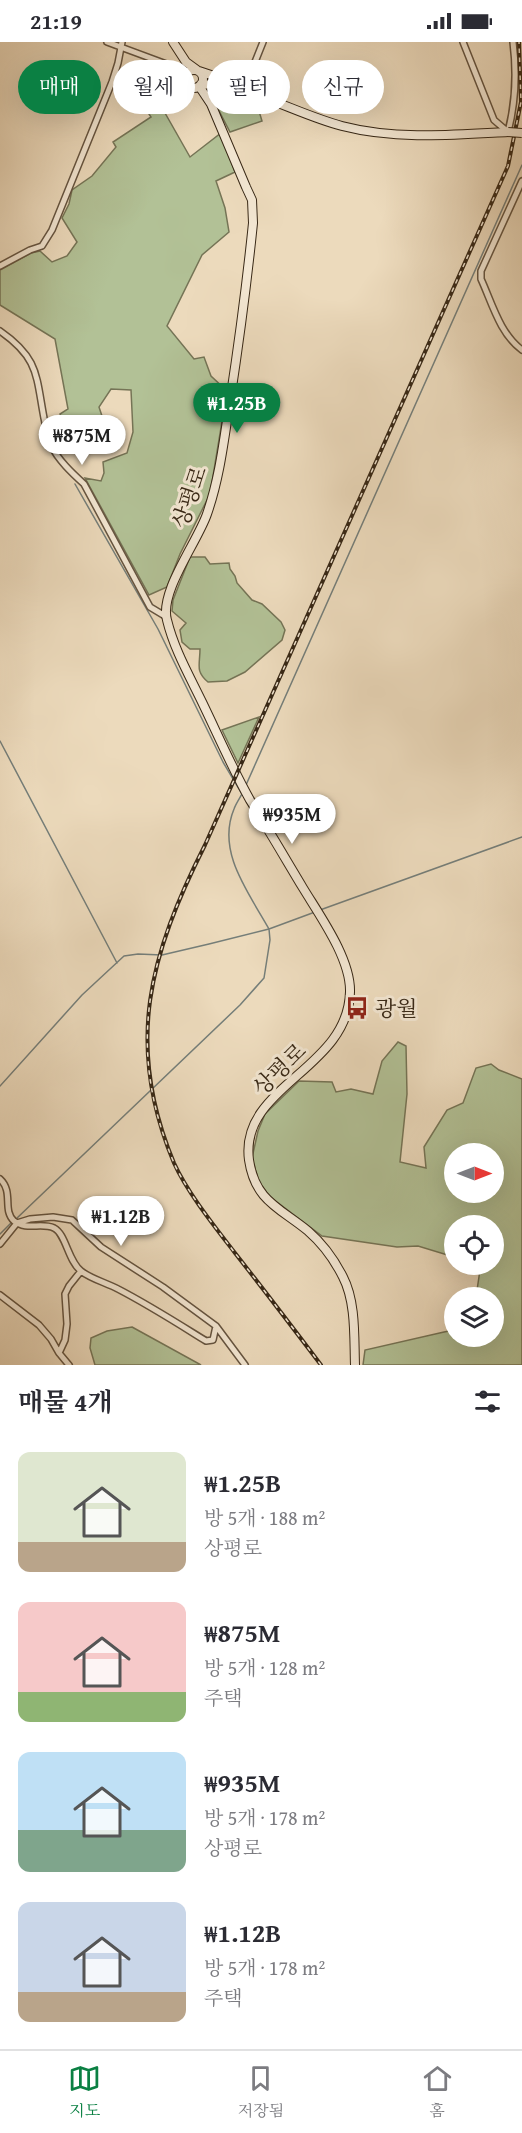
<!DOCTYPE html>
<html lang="ko">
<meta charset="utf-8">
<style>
body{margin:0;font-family:"Gentium Book Plus","Noto Serif KR",serif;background:#f7f7f7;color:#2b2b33;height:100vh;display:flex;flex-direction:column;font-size:22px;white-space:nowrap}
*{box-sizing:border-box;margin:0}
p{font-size:20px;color:#7c7c81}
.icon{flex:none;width:33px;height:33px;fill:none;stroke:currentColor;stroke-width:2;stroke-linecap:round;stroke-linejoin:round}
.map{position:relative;height:1323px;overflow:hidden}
.sheet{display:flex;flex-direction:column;background:#fff;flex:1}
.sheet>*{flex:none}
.top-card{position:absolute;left:18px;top:18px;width:486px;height:54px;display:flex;gap:12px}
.needle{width:39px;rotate:90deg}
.tools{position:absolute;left:444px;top:1101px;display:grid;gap:12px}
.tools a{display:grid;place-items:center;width:60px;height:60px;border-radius:50%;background:#fff;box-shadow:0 6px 24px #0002;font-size:30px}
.price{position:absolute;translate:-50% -51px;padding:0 14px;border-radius:21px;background:#fff;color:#222;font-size:20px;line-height:39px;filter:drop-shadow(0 2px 3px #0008)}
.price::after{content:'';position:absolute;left:50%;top:36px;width:18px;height:14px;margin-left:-9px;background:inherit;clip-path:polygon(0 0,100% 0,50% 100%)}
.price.selected{background:#0b8043;color:#fff}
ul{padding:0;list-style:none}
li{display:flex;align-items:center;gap:18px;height:150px;padding:0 18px}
li span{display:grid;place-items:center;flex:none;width:168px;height:120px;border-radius:12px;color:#555}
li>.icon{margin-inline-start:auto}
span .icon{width:72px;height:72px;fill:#fffc;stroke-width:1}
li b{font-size:26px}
h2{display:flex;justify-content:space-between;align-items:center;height:72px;padding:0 18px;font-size:26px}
.tag{padding:0 21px;border-radius:27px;background:#fff;box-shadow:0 6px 24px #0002;font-size:21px;line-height:54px}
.tag.selected{background:#0b8043;color:#fff}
.status{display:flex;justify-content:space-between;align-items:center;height:42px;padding:0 30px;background:#fff;direction:ltr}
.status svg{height:16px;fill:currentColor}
.menu{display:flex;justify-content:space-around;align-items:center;height:84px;border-top:2px solid #e1e1e2;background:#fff;font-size:16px;color:#7c7c81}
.menu a{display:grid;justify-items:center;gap:3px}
.menu .selected{color:#0b8043}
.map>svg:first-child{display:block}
</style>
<div class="status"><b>21:19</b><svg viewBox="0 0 49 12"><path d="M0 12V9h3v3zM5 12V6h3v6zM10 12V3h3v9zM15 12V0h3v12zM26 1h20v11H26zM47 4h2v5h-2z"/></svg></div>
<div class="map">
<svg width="522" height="1323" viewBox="0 0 522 1323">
<rect width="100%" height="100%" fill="#ecdabc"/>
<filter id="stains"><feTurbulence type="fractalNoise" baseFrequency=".00333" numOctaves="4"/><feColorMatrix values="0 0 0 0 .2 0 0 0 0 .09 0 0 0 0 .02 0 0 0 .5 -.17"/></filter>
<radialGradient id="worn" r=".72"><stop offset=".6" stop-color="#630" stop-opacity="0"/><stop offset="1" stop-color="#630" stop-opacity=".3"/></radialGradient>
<path fill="#b2c196" stroke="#757456" stroke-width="1.5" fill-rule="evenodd" d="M132 46 161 64 190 115 221 91 235 130 216 139 225 166 229 190 202 213 167 284 194 317 204 315 211 334 227 349 210 452 180 512 167 545 149 553 85 436 101 439 104 431 103 420 127 411 133 390 131 348 111 347 99 365 104 380 94 390 85 395 72 393 60 372 68 367 55 297 0 263V228L31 211 40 209 52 220 67 214 77 200 62 176 69 162 72 148 92 134 116 105 113 100 151 75Z
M219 59 259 69 262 79 230 90 215 61Z
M190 515H205L210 522 229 521 230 527 235 534 237 541 252 558 262 562 281 580 285 588 282 598 245 630 227 639 208 640C195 629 200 623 200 607H190L182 600 180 588 186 581 172 569 173 558Z
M259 675 238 721 222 688Z
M398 1000 406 1004 407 1052 400 1120 426 1126 424 1105 447 1068 463 1061 476 1026 491 1022 499 1028 522 1037V1323H363L365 1308 444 1290 454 1288V1294H494V1256L476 1255 480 1228 471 1223 494 1222V1184H454V1215L418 1204 397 1205 322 1194 269 1154 259 1140 252 1116 258 1089 265 1072 299 1039 332 1040 336 1050 351 1047 373 1052 382 1019ZM454 1112H494V1150H454Z
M132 1285 201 1323H95L90 1306 91 1296 107 1289Z"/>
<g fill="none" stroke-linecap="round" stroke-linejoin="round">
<path stroke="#757e79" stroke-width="1.5" d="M75 442 158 587 223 720 242 752
M0 699 117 921
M246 743 522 123
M320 868 522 795
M0 1044 82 953 124 914 138 912 162 913 209 902 269 887 315 870
M16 1177 240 963 264 936 270 898 269 887C249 851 216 810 234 767 236 761 240 756 243 750
M0 1192 12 1180"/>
<g stroke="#655440" stroke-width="8">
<path id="street" d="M107 0 188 30
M463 0 494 78 508 90C516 59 517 32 513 0
M168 25 187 41
M243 50 263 0
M522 139 481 229V237C492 261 500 292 522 308
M0 224 30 208 42 204 52 188 112 40 118 21 122 0
M0 289C39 316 36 334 44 376 46 385 47 396 51 403 58 418 72 431 84 442L150 565 165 574
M0 1137C14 1150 2 1168 14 1179 27 1189 41 1180 54 1186 66 1192 68 1219 81 1229 91 1237 107 1241 118 1247 149 1263 177 1281 206 1299L213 1298 216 1284 245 1323
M0 1202 17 1181 30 1177 53 1175 72 1178 101 1205 163 1245 216 1284
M0 1253 39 1283 51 1297 59 1311
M69 1323 59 1311 65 1298 67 1282 65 1252 69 1244 81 1229"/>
</g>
<g stroke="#382816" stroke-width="10">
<path id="secondary" d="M173 0 186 20 197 28
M185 37a9 9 0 1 1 18 0a9 9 0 1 1-18 0Z
M199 29 214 34 237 46
M201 42C250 43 296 72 342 84 396 98 453 93 508 90
M199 44 211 62 246 145 252 158 253 181C247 240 239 300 230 359 224 397 220 435 207 472 198 499 159 550 167 578 174 607 189 633 202 660 218 693 232 726 250 758 268 787 285 816 303 846 320 874 351 917 350 950 348 1028 239 1044 249 1118 255 1159 280 1166 308 1189 323 1202 334 1217 343 1235 356 1260 354 1295 355 1323
M211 62V55L216 50H239"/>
</g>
<use href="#street" stroke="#f3e7d3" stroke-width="5"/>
<use href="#secondary" stroke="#f3e7d3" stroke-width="8"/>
<g stroke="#382816" stroke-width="4">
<path id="rail" d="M321 1323C293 1286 264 1248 235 1211 215 1185 187 1150 174 1121 124 1002 150 912 205 803L508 124 521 60 519 0"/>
</g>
<use href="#rail" stroke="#f3e7d3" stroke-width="1.5" stroke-dasharray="4.5" stroke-linecap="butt"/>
<g stroke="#382816" stroke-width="10" stroke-linecap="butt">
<path id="secondary-bridge" d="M508 90 522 91"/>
</g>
<use href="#secondary-bridge" stroke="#f3e7d3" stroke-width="8"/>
</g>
<defs>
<g id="bus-bare" transform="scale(1.8)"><path d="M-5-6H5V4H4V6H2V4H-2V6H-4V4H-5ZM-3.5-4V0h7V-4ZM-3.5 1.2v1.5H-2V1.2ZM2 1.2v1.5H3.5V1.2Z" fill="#8f2418" stroke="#f3e7d3" stroke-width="2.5" paint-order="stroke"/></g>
</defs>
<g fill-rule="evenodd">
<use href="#bus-bare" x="357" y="966"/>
</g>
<g text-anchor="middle" stroke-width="6" stroke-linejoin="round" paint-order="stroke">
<g font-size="22" fill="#382816" stroke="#f3e7d3">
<text transform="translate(189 455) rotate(-71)" y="8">상평로</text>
<text transform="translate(279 1027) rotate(-44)" y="8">상평로</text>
</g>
<g font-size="22" fill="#382816" stroke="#f3e7d3" text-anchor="start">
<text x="375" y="974">광월</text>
</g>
</g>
<rect width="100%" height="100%" filter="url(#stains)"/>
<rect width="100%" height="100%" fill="url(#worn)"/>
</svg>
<div class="tools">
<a><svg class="needle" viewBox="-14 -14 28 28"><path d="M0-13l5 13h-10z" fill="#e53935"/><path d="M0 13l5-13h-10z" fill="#7c7c81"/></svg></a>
<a><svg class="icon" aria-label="locate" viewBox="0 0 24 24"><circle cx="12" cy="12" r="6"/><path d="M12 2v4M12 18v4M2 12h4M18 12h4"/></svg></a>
<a><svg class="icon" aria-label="layers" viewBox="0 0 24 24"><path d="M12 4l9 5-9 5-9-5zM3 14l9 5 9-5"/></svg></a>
</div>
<b class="price selected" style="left:237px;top:392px">₩1.25B</b>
<b class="price" style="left:82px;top:424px">₩875M</b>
<b class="price" style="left:292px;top:803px">₩935M</b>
<b class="price" style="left:121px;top:1205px">₩1.12B</b>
<div class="top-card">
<a class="tag selected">매매</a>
<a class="tag">월세</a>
<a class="tag">필터</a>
<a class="tag">신규</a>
</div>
</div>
<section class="sheet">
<h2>매물 4개<svg class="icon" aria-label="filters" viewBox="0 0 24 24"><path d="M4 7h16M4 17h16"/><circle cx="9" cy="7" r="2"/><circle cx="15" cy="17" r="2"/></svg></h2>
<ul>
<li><span style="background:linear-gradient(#dfe7d0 75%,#b9a48a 0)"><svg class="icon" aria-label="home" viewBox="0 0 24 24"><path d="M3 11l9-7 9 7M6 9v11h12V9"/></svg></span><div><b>₩1.25B</b><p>방 5개 · 188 m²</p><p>상평로</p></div></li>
<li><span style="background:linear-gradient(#f6c9c9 75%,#8fb573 0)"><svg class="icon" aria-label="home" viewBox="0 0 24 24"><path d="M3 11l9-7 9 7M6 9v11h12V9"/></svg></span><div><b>₩875M</b><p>방 5개 · 128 m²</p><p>주택</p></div></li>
<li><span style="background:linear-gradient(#bfe0f5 65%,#7fa58c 0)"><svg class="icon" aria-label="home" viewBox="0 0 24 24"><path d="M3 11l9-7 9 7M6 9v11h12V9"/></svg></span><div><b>₩935M</b><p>방 5개 · 178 m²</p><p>상평로</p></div></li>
<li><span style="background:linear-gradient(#c9d6e8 75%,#b9a48a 0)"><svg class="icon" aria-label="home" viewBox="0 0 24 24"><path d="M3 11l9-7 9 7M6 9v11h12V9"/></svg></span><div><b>₩1.12B</b><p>방 5개 · 178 m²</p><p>주택</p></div></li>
</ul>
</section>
<nav class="menu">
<a class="selected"><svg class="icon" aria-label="map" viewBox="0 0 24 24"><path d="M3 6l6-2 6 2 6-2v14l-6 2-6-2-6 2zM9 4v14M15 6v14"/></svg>지도</a>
<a><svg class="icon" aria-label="saved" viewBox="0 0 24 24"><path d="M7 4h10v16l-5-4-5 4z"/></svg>저장됨</a>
<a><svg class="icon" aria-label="home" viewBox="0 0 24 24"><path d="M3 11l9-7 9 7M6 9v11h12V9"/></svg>홈</a>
</nav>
